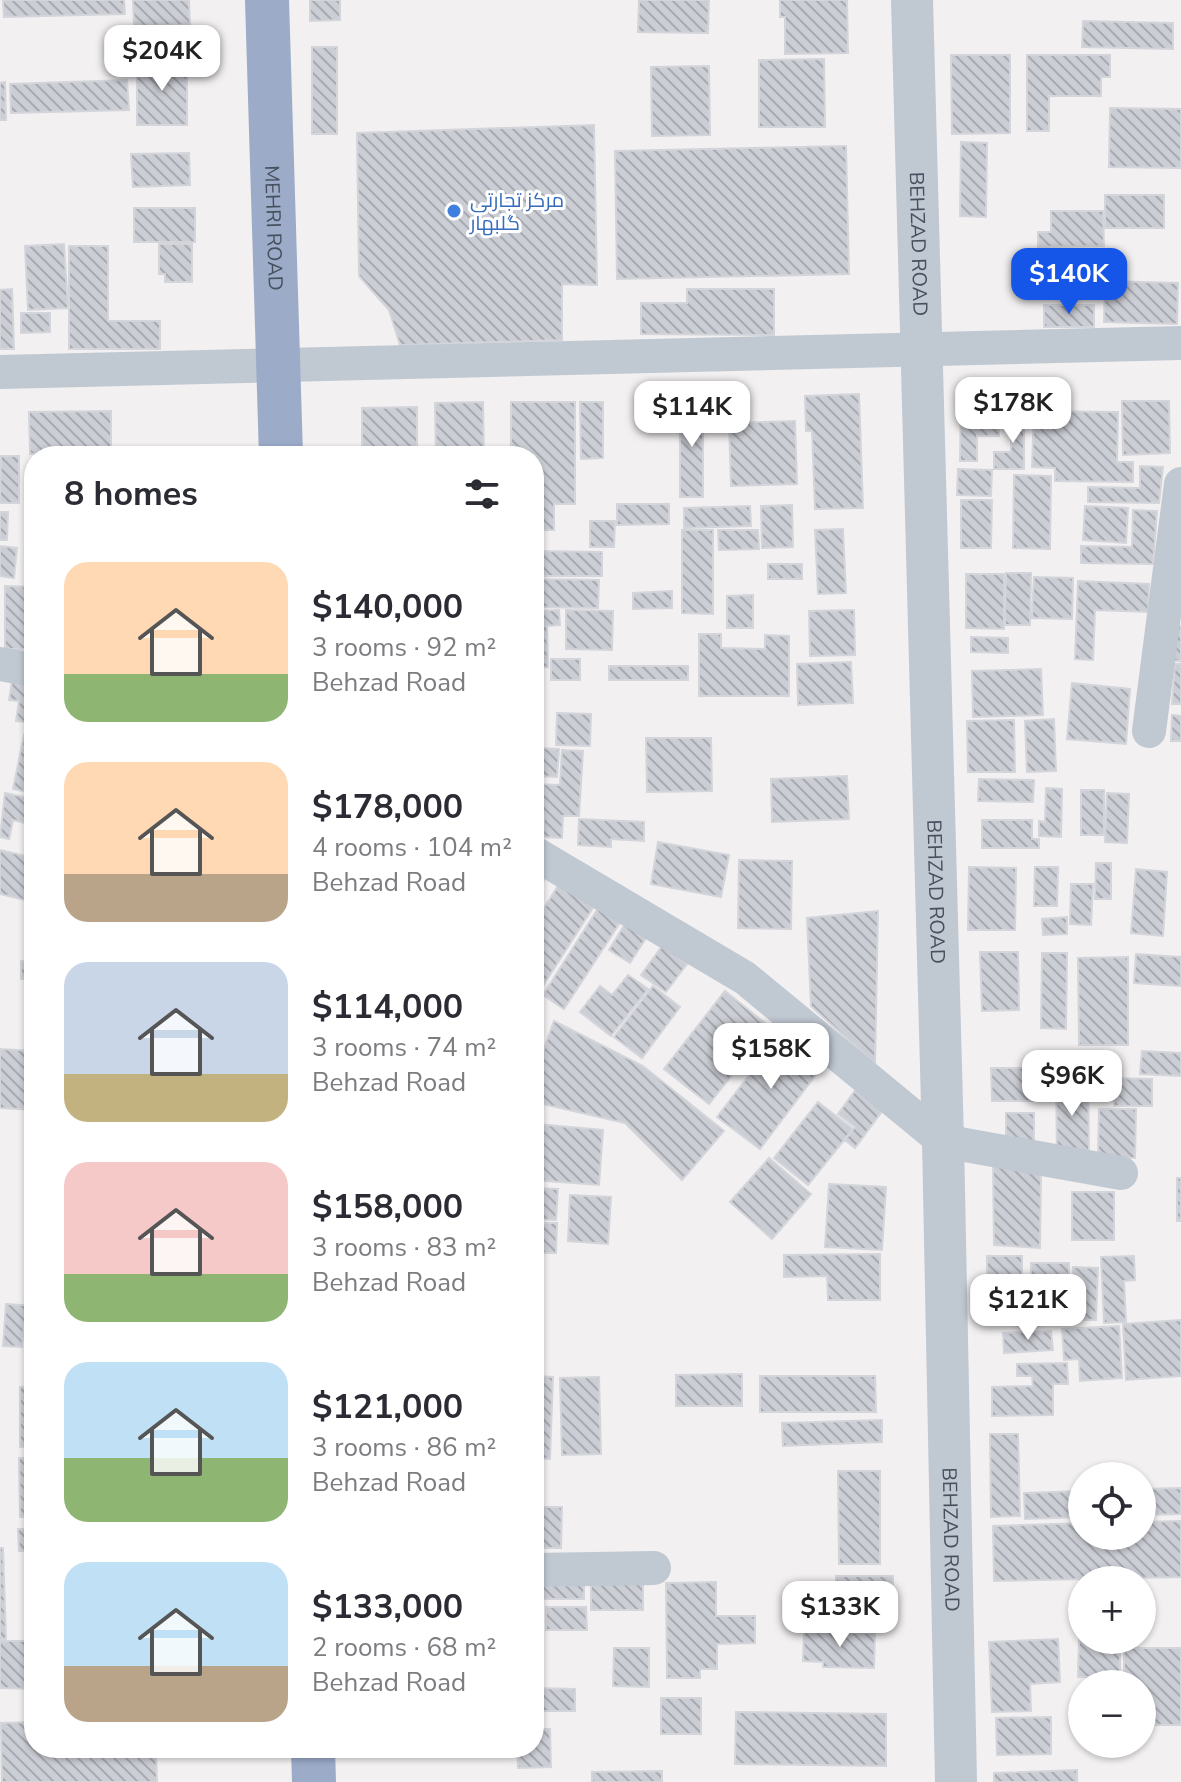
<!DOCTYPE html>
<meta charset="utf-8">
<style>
body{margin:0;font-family:"Nunito Sans",Cairo,sans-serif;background:#f2f2f3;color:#2b2b33;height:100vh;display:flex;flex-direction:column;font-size:30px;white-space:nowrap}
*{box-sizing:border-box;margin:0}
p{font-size:26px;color:#7c7c81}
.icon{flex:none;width:44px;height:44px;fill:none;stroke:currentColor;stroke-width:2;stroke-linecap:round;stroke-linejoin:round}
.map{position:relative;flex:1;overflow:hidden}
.details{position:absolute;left:24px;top:446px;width:520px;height:1312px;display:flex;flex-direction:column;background:#fff;border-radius:32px;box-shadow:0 2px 6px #0004}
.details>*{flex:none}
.tools{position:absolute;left:1068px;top:1462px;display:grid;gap:16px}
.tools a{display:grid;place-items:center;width:88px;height:88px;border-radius:50%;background:#fff;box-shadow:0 2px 6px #0004;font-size:40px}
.price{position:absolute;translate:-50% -68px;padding:0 18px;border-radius:16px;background:#fff;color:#222;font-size:26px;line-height:52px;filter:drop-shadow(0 2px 4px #0008)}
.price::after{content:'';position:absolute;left:50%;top:48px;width:24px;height:18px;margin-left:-12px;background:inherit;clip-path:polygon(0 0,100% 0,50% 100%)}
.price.on{background:#1556e8;color:#fff}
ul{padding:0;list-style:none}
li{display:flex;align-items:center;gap:24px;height:200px;padding:0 40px}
li span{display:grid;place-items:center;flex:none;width:224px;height:160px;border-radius:24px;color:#555}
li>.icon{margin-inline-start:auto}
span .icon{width:96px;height:96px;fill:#fffc;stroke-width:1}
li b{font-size:34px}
h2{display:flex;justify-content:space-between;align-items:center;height:96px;padding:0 40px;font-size:34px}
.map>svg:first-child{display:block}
</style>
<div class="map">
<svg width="1181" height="1782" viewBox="0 0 1181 1782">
<defs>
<pattern id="building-back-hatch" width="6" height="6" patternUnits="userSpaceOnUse" patternTransform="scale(2)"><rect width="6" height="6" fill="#ccced5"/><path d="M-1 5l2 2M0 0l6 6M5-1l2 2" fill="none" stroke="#a7aab0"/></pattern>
</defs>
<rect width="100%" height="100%" fill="#f2f0f0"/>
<path fill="url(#building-back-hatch)" stroke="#d4d5db" stroke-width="2" d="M3 0H124L125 14 4 17Z
M133 0H189L190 25 134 26Z
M310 0H340V20L310 21Z
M639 0H709L708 33 638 32Z
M780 0H847L848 53 785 54V17H780Z
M1083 21 1173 23V49L1082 47Z
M312 47H337V134H312Z
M951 55H1010V133L952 134Z
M1027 55H1110V77H1101V96H1049V131H1027Z
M824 59 825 127H759V60Z
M137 61H187V125H137Z
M709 66 710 135 652 136 651 67Z
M127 80 129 110 11 113 10 84Z
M5 82 6 120H0V83Z
M1110 108 1181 109V168L1109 167Z
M594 125 597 285 562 284V340L400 345 389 310 359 276 357 133Z
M961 142 987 143 986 217 960 216Z
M846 146 849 274 617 279 615 151Z
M189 153 190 185 133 187 131 154Z
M1105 195H1164V228H1105Z
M134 208H195V242H134Z
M1051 211H1103L1104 246 1038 247V232H1051Z
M64 244 68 308 28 310 25 246Z
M159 244H192V282H165V274H159Z
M69 246H108V321H160V349H69Z
M1039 251H1104V292H1052V265H1039Z
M1105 281 1178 283 1177 324 1104 322Z
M12 289 14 349H0V290Z
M687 289H774V335L641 334V303H687Z
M1044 305H1094V327H1044Z
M21 313H50V332L21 333Z
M961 389H999V436H977V461H960Z
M859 394 863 508 815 509 812 431H806L805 396Z
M680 401H703V497H680Z
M1122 401H1169L1170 453 1123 455Z
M483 402 484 456H436L435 403Z
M511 402H575V504H554V530H534V456H511Z
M580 402H603V458L581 459Z
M417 407V454H362V408Z
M1011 410H1024V469H994V452H1011Z
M111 411V453L30 454 29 412Z
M1034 411 1118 412 1117 462H1133V482L1055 481V468L1032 467Z
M795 421 797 484 731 486 729 423Z
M1 456H19V503H0Z
M1140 466 1163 467 1159 503 1088 502V487L1140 488Z
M958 469 992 470 991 496 957 495Z
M1014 475 1051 476 1050 549 1013 548Z
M961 500H992L991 548H961Z
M617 504H669V524L617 525Z
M792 505 793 547 762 548 761 506Z
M750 506 751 526 684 528V508Z
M1085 506 1128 508 1126 543 1083 540Z
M1133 510 1157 511 1153 564 1081 563V546L1132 547Z
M0 512H8L7 540H0Z
M590 521H615L614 547H590Z
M843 529 846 593 818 594 815 530Z
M682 530H713V614L682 613Z
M718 530H758L759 549 719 550Z
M0 546 17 548 14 578 0 576Z
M534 551 602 552V576H534Z
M768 564H802V579H768Z
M1006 573H1031L1030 625H1005Z
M966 574H1004V629L966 628Z
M1034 577 1073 578 1072 619 1032 618Z
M534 579 599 580 598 608 534 607Z
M1078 581 1149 584 1148 612 1095 610 1093 660 1075 659Z
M5 586 34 587V649H5Z
M672 591V608L633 609V593Z
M753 595V628H727V596Z
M559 610 560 625 547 626 548 667 534 668V611Z
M566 610 613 611 612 650 566 649Z
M854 610 855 655 810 656 809 611Z
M1176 626H1181V661H1174Z
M699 634H721V648L765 649V635L789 636V696H699Z
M971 637 1008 638V653L971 652Z
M551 659H580V680H551Z
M851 662 853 703 798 705 797 664Z
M1175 664H1181V704H1172Z
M609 666H688V680H609Z
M1041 669 1043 715 973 717 972 671Z
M12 681 34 684V732L30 731 31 723 16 721 19 701 9 700Z
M1072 683 1130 689 1126 744 1067 739Z
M557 713 591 714 590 746 556 745Z
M1172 715 1181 716V741H1171Z
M1054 719 1056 771 1027 772 1025 721Z
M1014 720 1015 772H968L967 721Z
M24 735 34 737V793L13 789Z
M646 738H711L712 791 647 792Z
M538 748 559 749 557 777 536 776Z
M562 750 583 751 579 816H563L562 838 543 837 544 815 534 814V784L560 785Z
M847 776 849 819 772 822 771 779Z
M979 779 1034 780 1033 802 978 801Z
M1046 788 1062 789 1061 837 1039 836V821L1045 822Z
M1081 790H1104V835H1081Z
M5 793 34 799 29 824 13 820 9 839 0 837Z
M1107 793 1129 794 1127 843 1105 842Z
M579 819 644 822V841L611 839V847L578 845Z
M982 820H1032V839H1039V848H982Z
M658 842 729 855 721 897 651 884Z
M0 850 34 858 33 902 0 894Z
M739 860 792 861 791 929 738 928Z
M1096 863H1111V899H1095Z
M969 867 1016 868 1015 930H968Z
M1035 867H1058L1057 906H1034Z
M1136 869 1167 872 1163 936 1131 933Z
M534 873 544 880 534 896Z
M561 881 596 903 541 989 534 985V924Z
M1071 884H1093L1091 925 1070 924Z
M599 907 621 921 564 1009 543 995Z
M878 911 875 1064 811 1006 807 918Z
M1067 917V934L1043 935 1042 919Z
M625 924 646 938 630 963 609 950Z
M662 946 687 964 666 992 641 975Z
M980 952H1018L1019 1010 982 1011Z
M1042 953H1067L1066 1029 1041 1028Z
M1136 954 1181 957V986L1134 983Z
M1128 957V1045H1079L1078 958Z
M21 961 34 962V979H21Z
M628 975 648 989 611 1036 580 1012 600 986 612 995Z
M653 986 680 1007 642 1058 614 1037Z
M725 991 770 1027 709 1104 664 1069Z
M554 1021 643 1066 724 1131 682 1180 625 1123 534 1102V1077Z
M782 1032 824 1064 760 1149 717 1117Z
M0 1049 34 1051V1110L0 1108Z
M1142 1051 1181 1053V1076L1140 1074Z
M991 1068H1045V1101H992Z
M1056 1078H1088L1089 1157H1057Z
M1114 1078 1152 1079V1106H1114Z
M856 1089 883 1110 855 1148 845 1140 855 1127 838 1114Z
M818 1102 853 1129 808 1185 774 1158Z
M1099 1109H1136L1135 1158 1098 1157Z
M1006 1113H1034V1147H1006Z
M536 1124 603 1130 599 1185 534 1180Z
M769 1158 811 1194 772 1239 730 1202Z
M993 1164 1041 1173 1040 1248 994 1245Z
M1177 1178H1181V1221H1177Z
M829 1184 886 1187 882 1250 825 1247Z
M534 1188 558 1189 556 1220 534 1219Z
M1072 1192H1114V1240H1072Z
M570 1195 611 1197 608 1244 568 1241Z
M534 1223H557L556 1253H534Z
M880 1254V1300H828L827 1276 784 1277V1255Z
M987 1256H1022V1312H987Z
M1134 1256 1135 1280 1124 1281 1126 1322 1104 1323 1101 1257Z
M1031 1263H1069V1325H1047V1290H1031Z
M1073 1267 1098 1268 1096 1320H1071Z
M6 1304 34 1306V1324H24L22 1347 3 1346Z
M1181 1320V1376L1126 1380 1123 1324Z
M1119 1326 1122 1378 1080 1381 1079 1359 1064 1360 1062 1329Z
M1051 1331 1053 1350 1004 1353 1003 1333Z
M1067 1363 1068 1384H1053V1415L992 1416V1387L1033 1386 1032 1376H1017V1364Z
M742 1374V1406H676V1375Z
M534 1376 553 1377 550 1459 534 1458Z
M760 1376H875L876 1412H760Z
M599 1377 601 1454 562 1455 560 1378Z
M20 1387H34V1447H20Z
M882 1420V1442L783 1446 782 1423Z
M990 1434H1018L1020 1516 991 1517Z
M19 1458H34V1517H20Z
M838 1471H880V1564H839Z
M1181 1488V1514L1142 1515V1489Z
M1082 1491V1517L1025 1519 1024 1493Z
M534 1507H562L561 1548H534Z
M1181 1521V1577L994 1581 993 1526 1082 1523V1536H1142V1522Z
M18 1529H34V1551H19Z
M0 1548H3L6 1639H0Z
M836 1576H893L892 1621 836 1620Z
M591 1581H643V1610H591Z
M716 1582V1616H755V1643L717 1644V1669H700V1678H667L666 1583Z
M543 1583H584V1599H543Z
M546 1607H586L587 1630H546Z
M804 1632 875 1633 874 1668 823 1667V1662L803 1661Z
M1058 1639 1060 1682 1030 1684 1031 1711 992 1712 989 1642Z
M1079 1639 1120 1640V1677H1078Z
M0 1641H34V1689L0 1688Z
M614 1648H649V1687L613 1686Z
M1124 1648H1181V1725H1142V1684H1124Z
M534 1688 575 1689V1711H534Z
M661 1698H701V1734H661Z
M736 1712 886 1714V1766L735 1764Z
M1051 1717V1754L997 1755 996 1718Z
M34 1722V1748H156L157 1782H2L1 1723Z
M534 1729H550L551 1767 518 1768 517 1748H534Z
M1077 1770V1782H994V1773Z
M662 1771V1782H592V1772Z"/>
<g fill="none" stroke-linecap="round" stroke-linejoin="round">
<path stroke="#c0c8d2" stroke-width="34" d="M0 372 1181 343
M0 664 34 670
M1149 731 1181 484
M534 853 745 978 943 1141 1121 1173
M534 1570 654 1568"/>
<path stroke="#c0c8d2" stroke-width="42" id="s1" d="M912 0 943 1141 956 1782"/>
<g stroke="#9babc8" stroke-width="44">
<path id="s2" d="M267 0 281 456"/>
<path d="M313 1748 314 1782"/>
</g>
</g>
<circle fill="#3f7fe0" stroke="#fff" stroke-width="3" cx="454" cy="211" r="8"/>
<g text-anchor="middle" stroke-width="6" stroke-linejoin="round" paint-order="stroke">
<g font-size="20" fill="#366cbe" stroke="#fff" text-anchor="start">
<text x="470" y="207">مرکز تجارتی<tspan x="470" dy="23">گلبهار</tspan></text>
</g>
<g font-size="20" fill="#47505e" stroke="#fff">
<text dy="7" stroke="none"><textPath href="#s2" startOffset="228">MEHRI ROAD</textPath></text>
<text dy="7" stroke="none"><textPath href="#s1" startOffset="244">BEHZAD ROAD</textPath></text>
<text dy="7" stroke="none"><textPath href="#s1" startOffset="892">BEHZAD ROAD</textPath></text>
<text dy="7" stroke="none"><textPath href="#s1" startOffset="1540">BEHZAD ROAD</textPath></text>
</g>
</g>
</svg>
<div class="tools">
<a><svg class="icon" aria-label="locate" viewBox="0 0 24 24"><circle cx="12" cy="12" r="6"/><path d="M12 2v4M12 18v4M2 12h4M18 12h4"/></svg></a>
<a>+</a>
<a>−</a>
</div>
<b class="price" style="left:162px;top:93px">$204K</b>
<b class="price on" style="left:1069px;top:316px">$140K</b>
<b class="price" style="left:1013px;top:445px">$178K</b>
<b class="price" style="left:692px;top:449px">$114K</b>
<b class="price" style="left:771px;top:1091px">$158K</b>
<b class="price" style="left:1072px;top:1118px">$96K</b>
<b class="price" style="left:1028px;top:1342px">$121K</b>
<b class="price" style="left:840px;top:1649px">$133K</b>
<section class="details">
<h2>8 homes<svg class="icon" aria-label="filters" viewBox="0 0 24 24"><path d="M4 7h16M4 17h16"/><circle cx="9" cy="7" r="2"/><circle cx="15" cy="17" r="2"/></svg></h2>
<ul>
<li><span style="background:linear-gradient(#ffd9b3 70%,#8fb573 0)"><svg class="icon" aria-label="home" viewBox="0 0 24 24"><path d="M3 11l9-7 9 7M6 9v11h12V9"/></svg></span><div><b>$140,000</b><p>3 rooms · 92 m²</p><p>Behzad Road</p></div></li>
<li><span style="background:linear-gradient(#ffd9b3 70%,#b9a48a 0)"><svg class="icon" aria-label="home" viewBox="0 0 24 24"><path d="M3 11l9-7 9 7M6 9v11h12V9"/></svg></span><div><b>$178,000</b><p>4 rooms · 104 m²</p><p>Behzad Road</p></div></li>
<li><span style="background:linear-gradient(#c9d6e8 70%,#c2b280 0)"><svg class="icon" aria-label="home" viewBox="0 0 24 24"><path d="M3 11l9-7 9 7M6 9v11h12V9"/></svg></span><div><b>$114,000</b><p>3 rooms · 74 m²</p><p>Behzad Road</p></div></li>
<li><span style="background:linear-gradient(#f6c9c9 70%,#8fb573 0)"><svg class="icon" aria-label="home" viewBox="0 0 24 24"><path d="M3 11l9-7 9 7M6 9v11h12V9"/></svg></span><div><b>$158,000</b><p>3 rooms · 83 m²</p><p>Behzad Road</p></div></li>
<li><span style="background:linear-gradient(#bfe0f5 60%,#8fb573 0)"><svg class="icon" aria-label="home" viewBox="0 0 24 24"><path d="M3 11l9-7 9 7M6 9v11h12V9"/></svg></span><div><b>$121,000</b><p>3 rooms · 86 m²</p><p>Behzad Road</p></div></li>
<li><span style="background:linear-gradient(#bfe0f5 65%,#b9a48a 0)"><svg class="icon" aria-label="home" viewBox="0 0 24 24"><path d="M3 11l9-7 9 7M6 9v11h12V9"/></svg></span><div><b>$133,000</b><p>2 rooms · 68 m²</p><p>Behzad Road</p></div></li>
</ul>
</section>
</div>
